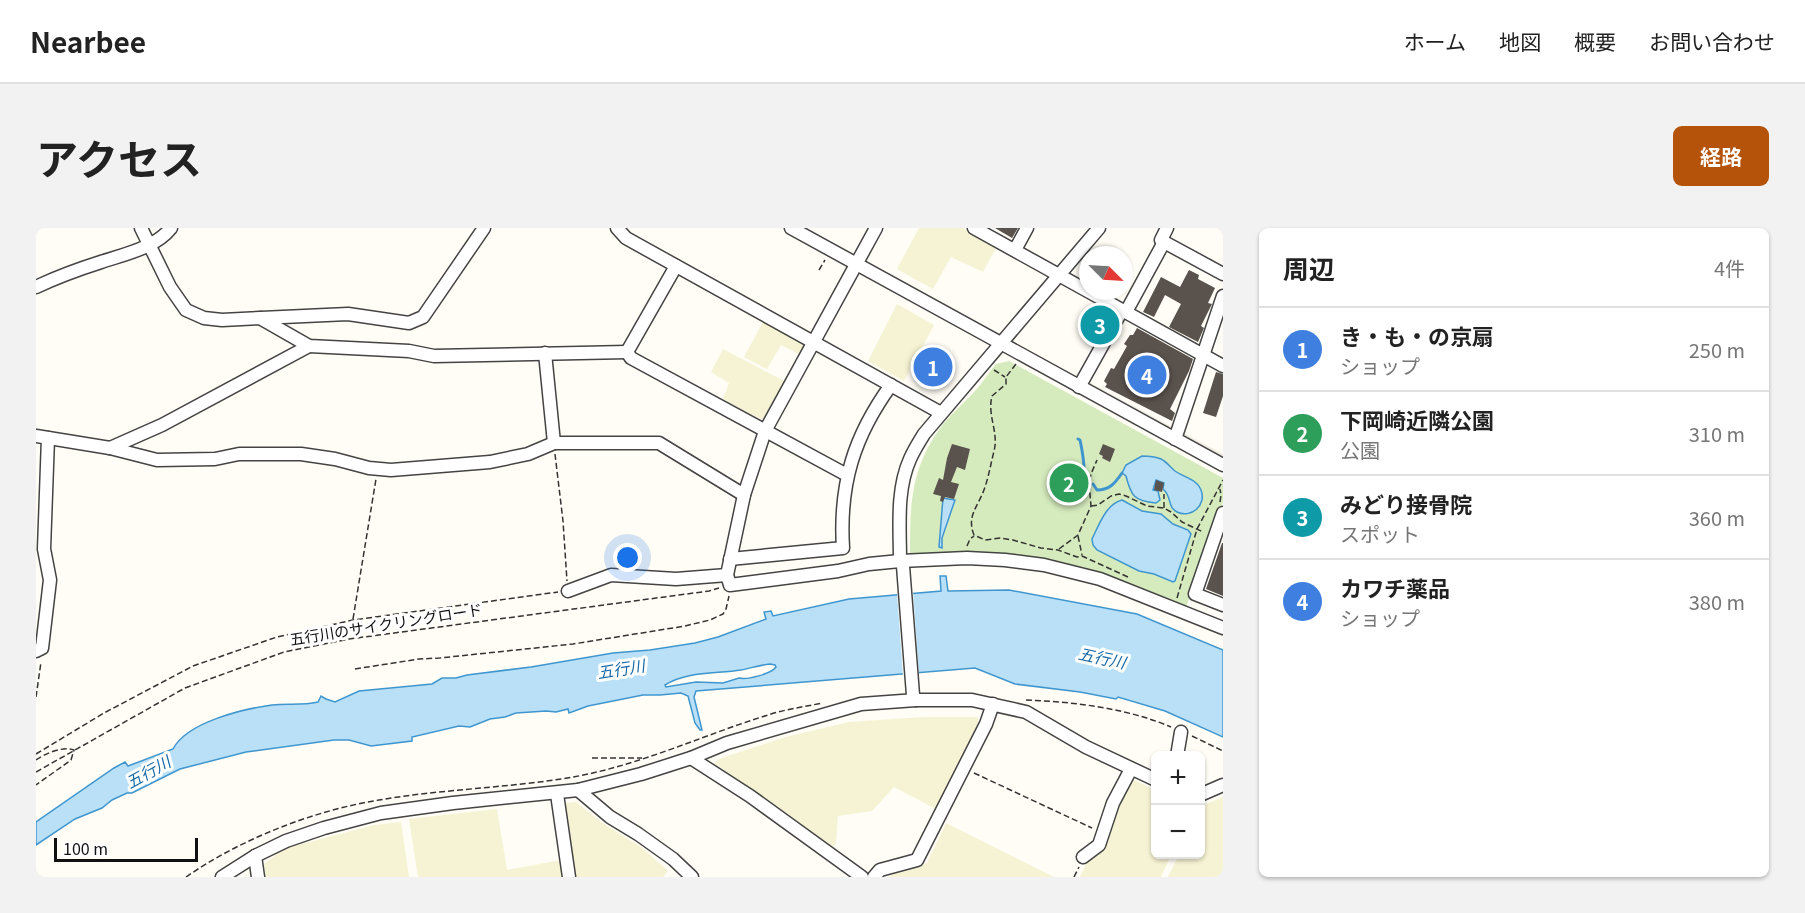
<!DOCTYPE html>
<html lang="ja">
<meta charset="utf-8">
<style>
:root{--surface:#fff;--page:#f2f2f2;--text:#222;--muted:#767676;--line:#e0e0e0;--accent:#b45309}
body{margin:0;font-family:Georgia,"Noto Sans JP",serif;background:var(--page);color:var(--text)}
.controls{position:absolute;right:18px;bottom:18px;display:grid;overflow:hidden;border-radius:9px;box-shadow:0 2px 4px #0004}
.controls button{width:54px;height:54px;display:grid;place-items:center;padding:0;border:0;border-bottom:2px solid var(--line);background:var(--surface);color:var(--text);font:30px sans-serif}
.compass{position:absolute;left:1043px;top:18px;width:54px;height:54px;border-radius:50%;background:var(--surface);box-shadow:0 2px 4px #0004;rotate:114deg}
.scale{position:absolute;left:18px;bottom:15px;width:144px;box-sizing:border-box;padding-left:6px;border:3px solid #111;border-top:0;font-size:16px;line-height:21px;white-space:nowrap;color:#111;-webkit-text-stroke:4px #fff;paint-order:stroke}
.you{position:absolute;left:592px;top:330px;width:21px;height:21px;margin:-15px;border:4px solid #fff;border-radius:50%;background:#1a73e8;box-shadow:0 0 0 9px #1a73e833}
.badge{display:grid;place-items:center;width:39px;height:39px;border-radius:50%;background:var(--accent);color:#fff;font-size:20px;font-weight:700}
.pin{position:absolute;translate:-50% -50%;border:3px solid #fff;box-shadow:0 2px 6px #0006}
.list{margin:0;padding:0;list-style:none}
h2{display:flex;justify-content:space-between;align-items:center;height:78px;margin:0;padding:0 24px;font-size:26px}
h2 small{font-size:20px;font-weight:400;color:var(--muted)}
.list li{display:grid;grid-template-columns:39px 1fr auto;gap:18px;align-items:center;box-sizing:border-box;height:84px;padding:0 24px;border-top:2px solid var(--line)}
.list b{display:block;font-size:22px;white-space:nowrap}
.list p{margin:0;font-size:20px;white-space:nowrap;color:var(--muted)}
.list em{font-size:20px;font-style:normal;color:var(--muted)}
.map{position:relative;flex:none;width:1187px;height:649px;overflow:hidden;border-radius:9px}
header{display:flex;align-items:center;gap:36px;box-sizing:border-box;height:84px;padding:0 30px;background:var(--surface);border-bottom:2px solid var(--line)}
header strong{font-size:28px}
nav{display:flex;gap:33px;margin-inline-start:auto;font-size:21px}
.intro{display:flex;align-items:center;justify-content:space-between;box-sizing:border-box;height:144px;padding:0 36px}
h1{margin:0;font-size:42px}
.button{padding:15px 27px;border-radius:9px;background:var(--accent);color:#fff;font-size:21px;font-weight:700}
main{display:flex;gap:36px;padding:0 36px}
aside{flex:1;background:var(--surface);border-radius:9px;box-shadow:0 2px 4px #0004}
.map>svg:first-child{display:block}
</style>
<header>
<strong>Nearbee</strong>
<nav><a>ホーム</a><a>地図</a><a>概要</a><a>お問い合わせ</a></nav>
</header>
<div class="intro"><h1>アクセス</h1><a class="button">経路</a></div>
<main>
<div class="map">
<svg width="1187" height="649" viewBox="0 0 1187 649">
<rect width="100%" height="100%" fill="#fffdf5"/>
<g fill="#f6f3d4">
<polygon points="883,0 927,0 961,18 947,44 915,29 897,61 861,41"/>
<polygon points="861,76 898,97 868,153 832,133"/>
<polygon points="727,94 768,117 763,126 745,117 731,141 708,129"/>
<polygon points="687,121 750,154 729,191 722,190 687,171 693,155 675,144"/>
<polygon points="888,489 942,489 942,496 900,581 858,559 836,583 802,588 800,615 796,620 678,535 685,530 750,509 813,494"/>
<polygon points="1094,550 1119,562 1120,626 1135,627 1125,649 1044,649 1052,632 1070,618 1079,581"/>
<polygon points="1187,569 1187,649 1132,649 1143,627 1164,626 1165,583 1167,577"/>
<polygon points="540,574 565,594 605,619 632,643 627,649 540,649 529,575"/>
<polygon points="461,581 471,642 525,632 528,649 382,649 373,591"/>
<polygon points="365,594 373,649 229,649 228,636 247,621 338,597"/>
<polygon points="910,595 1018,649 852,649 860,645 891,635"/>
</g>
<path fill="#d5ebbd" d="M973,133L1187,250V274L1150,379L1066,348L881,328L874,325C874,273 875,238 908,195C918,183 930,173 940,162C947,154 953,144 960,136Z"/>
<g fill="#f1ede2">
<polygon points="1051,153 1138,200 1136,202 1132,202 1051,155"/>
<polygon points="1146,204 1187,226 1187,232 1146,210"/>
</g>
<g fill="#b9e0f7" stroke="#3f96cf" stroke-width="1.5" fill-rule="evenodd">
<path d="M1106,228C1113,228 1118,228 1125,231C1131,234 1134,239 1139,243C1147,249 1161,251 1165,262C1171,277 1155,291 1141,284C1131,279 1136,268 1127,261L1128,255L1120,252L1117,262L1122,263L1124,272L1120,275C1098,273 1095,268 1090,248L1086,245L1090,237Z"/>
<polygon points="907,270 919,272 906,310 906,320 903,319"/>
<path d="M1086,272L1106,283L1125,286L1137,296L1152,302L1155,306L1139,353L1137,354L1118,346L1103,343L1061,322L1057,317L1056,311C1063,297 1070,276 1086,272Z"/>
<path d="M904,348H910L912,363L973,362L1101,386L1187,422V509L1129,483L1082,469L1080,471L1044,464L979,456L939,440L660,463L658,469L666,502H664L659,495L652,468L645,465L624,467H607L552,478L533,485L532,481L520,484L510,483L480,485L469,489L454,491L434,499L423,498L376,509V513L335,518L313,512H298L210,524L144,541L96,565H91L76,572L66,580L39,591L0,617V594L78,540L89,534L92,538L137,521C151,494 207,481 236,477C253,475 264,478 282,474L285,468L290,471L299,474L323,463L396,456L406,450H420L431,447L495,439L577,425L614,422L659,415L682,409L730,391L728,384L735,383L737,388L813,371L905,363ZM734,436L739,437L740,439C735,446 711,452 703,450L687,455L660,454L630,459L629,457C651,443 681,446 705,442C715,440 724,437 734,436Z"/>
</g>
<polygon fill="#fffdf5" points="877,363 883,447 867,448 861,364"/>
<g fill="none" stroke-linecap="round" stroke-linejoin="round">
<g stroke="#3f96cf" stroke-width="3">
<path d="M1042,211L1044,212C1047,226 1050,242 1047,255"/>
<path d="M1057,256L1061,262C1074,262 1079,255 1086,245"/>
</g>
</g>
<g fill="#5a524d">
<polygon points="959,0 982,0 976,10"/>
<polygon points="1153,42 1163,47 1162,51 1179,60 1172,75 1176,76 1165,98 1168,100 1162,114 1133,99 1145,76 1129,67 1118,89 1107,84 1125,49 1144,59"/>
<polygon points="1067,83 1074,87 1063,106 1055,102"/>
<polygon points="1101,100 1157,131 1153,143 1134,181 1139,185 1136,193 1069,159 1071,156 1068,153 1075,140 1078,141 1091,118 1088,116 1094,107 1097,107"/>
<polygon points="1180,144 1187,146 1187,168 1180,189 1167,185"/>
<polygon points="916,216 934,221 929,242 921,239 915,254 923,256 918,271 909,269 907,274 904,273 905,268 897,266 903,250 907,252 911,230"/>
<polygon points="1067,216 1079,221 1074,234 1066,230 1067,228 1063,226"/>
<polygon points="1120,252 1128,255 1126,264 1118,262"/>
<polygon points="1186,315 1187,315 1187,368 1170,361"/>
</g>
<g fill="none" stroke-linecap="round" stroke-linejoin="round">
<g stroke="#444" stroke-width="15">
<g id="minor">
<polyline points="105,0 134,59 150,82 168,90 186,92 224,90 273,118 373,123 398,128 591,124"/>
<polyline points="581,0 590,10 905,185"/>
<polyline points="755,0 1187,237"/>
<polyline points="840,0 729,203 708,267 691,347 694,357 802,343 833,336 864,333 931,330 969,332 1008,337 1064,351 1187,400"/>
<polyline points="938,0 1187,138"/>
<polyline points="1128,14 1125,12 1131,0"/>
<polyline points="979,22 991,0"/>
<path d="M0,59C21,49 43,41 65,34C89,26 119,20 135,0"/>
<polyline points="1090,84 1128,14 1187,46"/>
<polyline points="225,90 312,86 373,95 387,89 448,0"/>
<polyline points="591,124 595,130 811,247"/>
<polyline points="591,124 640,38"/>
<polyline points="509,125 518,215 623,215 708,267"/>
<polyline points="1043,159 1086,82"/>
<polyline points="0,208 74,220 121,232 179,231 203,226 265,226 299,231 333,240 355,242 454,234 492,226 518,215"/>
<polyline points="1139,211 1187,68"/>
<polyline points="74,220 126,197 273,118"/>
<polyline points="1187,285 1159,366 1187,377"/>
<path d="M694,331L807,320C803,256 818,208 855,157"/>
<polyline points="532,363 575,347 640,351 691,347"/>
<polyline points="0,423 6,420 14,352 8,321 12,210"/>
<path d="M880,472L877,467L867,338L864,333C864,300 860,262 874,231C878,222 883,214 888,206L1063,0"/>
<polyline points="1141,528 1145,504"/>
<polyline points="655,530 714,568 826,649"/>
<polyline points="542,562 574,589 602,606 637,631 656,649"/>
<polyline points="521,566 533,649"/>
<polyline points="1164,567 1187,557"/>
<polyline points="219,628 222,649"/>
<polyline points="1047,629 1063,617 1077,575 1095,541"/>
<polyline points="186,649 219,628 250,613 288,600 345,585 417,575 542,562 605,546 655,530 691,515 825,476 880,472 936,472 990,484 1050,519 1120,552"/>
<polyline points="838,649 844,642 881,632 950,496 957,476"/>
</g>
</g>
<g stroke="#333" stroke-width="1.5" stroke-dasharray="6 3" stroke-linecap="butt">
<polyline points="783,42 789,32"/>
<path d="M980,136L970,149V156L956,168C951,188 963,204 958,223C955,235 953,247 949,259C943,278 930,287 938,307L949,312L964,310L977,312L1005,320L1022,322L1041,329L1046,328L1094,350"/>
<polyline points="958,142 969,149"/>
<polyline points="519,226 527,293 531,353"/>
<polyline points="1184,274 1185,267 1184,261"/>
<polyline points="1055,278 1062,277 1075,268 1083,266 1090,268 1111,278 1128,280 1135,284 1146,294 1167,304"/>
<polyline points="1128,280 1128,266"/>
<polyline points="1042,308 1046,327"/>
<polyline points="931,318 934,311 938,308"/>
<polyline points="1023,321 1042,307 1055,278 1053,255 1055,246 1061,232"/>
<polyline points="1141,370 1161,301 1187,252"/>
<polyline points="317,391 340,251"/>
<polyline points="319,441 383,431 404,430 537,416 649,398 674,392 687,386 690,381 693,368"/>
<polyline points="0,469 5,434"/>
<path d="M990,472C1039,474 1090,480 1135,499"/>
<polyline points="1156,508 1187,523"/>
<polyline points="0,526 68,485 157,438 241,409 317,392 522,364"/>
<polyline points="556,530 606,530"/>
<path d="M0,532C10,525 27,518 38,522L35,532L0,557"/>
<polyline points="0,544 149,460 248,424 313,411 673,363 683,360"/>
<polyline points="938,545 1056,600"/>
<path d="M150,649C205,611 276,583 343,572C407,561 473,560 537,549C605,537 667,507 732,487C750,481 768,479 786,475"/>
<polyline points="1038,649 1043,639"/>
</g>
<use href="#minor" stroke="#fff" stroke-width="12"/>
</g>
<g text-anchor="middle" stroke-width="6" stroke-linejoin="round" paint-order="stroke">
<g font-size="15" fill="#111" stroke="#fff">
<text transform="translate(350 397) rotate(-9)" y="5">五行川のサイクリングロード</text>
</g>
<g font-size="16" font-style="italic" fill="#1768a6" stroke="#fff">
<text transform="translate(1066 430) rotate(12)" y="6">五行川</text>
<text transform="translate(585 441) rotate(-9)" y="6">五行川</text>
<text transform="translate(112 544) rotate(-29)" y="6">五行川</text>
</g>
</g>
</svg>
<div class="controls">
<button>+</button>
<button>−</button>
</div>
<svg class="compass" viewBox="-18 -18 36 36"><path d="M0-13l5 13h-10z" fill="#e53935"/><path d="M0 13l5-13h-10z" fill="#767676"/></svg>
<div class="scale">100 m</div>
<div class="you"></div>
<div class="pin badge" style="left:897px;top:139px;background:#3f7fe0">1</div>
<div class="pin badge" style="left:1033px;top:255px;background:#2e9e5b">2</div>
<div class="pin badge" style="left:1064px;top:97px;background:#0f9aa8">3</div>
<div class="pin badge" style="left:1111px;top:147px;background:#3f7fe0">4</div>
</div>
<aside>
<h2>周辺<small>4件</small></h2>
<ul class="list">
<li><span class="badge" style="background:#3f7fe0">1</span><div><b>き・も・の京扇</b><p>ショップ</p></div><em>250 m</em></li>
<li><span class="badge" style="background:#2e9e5b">2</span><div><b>下岡崎近隣公園</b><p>公園</p></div><em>310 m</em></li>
<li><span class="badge" style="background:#0f9aa8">3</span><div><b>みどり接骨院</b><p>スポット</p></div><em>360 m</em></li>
<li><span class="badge" style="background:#3f7fe0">4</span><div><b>カワチ薬品</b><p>ショップ</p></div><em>380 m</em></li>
</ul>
</aside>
</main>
